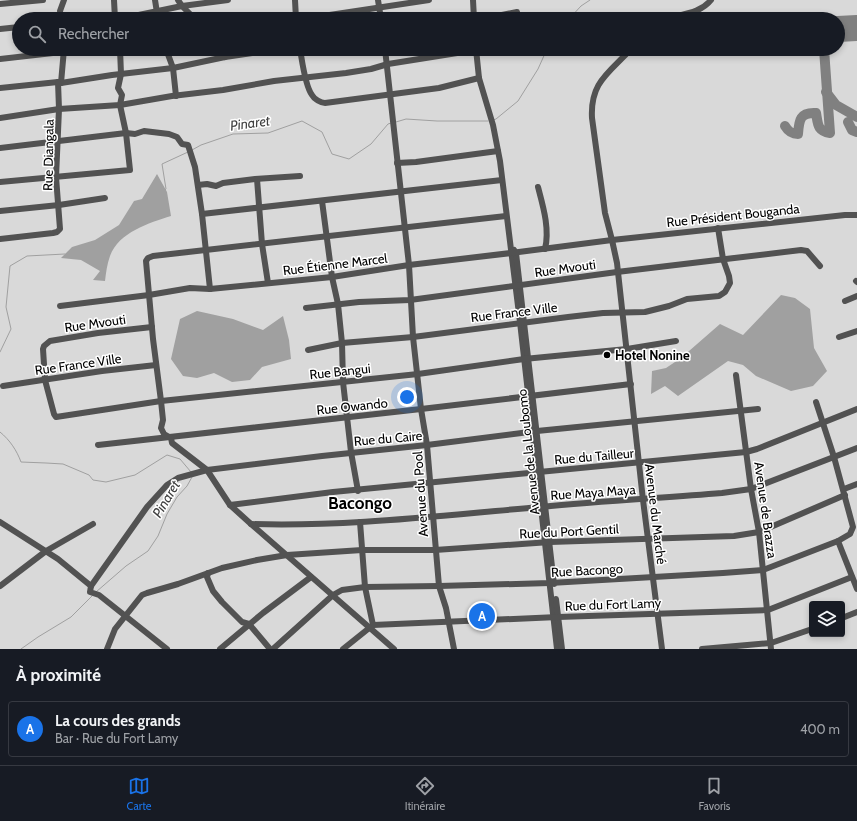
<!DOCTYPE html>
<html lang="fr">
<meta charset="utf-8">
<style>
:root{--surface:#171b24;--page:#20242c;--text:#f1f3f6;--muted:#9ea1a6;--line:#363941;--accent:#1a73e8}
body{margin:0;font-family:Cabin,sans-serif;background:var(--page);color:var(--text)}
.controls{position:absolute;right:12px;bottom:12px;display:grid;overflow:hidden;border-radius:4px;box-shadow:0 2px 6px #0003}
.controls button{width:36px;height:36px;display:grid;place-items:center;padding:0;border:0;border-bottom:1px solid var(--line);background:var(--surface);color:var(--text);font:20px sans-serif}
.you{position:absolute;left:407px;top:397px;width:14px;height:14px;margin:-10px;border:3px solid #fff;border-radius:50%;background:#1a73e8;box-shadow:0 0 0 6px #1a73e833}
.badge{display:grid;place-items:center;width:26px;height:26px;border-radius:50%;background:var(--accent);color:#fff;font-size:13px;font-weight:700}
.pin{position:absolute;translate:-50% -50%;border:2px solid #fff;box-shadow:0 1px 4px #0006}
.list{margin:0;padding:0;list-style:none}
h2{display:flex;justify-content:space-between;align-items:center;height:52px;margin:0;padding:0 16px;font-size:17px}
h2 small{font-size:13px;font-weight:400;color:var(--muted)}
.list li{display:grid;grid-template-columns:26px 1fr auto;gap:12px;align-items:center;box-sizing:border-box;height:56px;margin:0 8px 8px;padding:0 8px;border:1px solid var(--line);border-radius:4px}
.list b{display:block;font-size:15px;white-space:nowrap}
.list p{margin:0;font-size:13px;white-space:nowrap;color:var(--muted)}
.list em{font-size:13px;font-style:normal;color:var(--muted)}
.icon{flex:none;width:22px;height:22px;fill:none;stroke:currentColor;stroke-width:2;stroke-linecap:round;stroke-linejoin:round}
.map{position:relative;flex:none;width:857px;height:649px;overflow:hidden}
.search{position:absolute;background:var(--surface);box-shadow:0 2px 6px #0003;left:12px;right:12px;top:12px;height:44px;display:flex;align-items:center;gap:10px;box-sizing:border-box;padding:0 14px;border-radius:22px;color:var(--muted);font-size:15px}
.sheet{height:116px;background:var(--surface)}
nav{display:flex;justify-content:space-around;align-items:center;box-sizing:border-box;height:56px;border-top:1px solid var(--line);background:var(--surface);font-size:11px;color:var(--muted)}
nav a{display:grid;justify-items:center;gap:2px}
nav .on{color:var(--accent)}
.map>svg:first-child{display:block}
</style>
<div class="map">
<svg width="857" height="649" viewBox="0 0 857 649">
<rect width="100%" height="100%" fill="#fff"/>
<path fill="#d9d9d9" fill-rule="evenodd" d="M0,0H857V649H0ZM19,19H838V49H19ZM812,604H842V634H812Z"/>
<g fill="#a0a0a0">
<path d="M157,174L167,192L171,216C149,223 119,232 110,256C107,264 106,273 105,281L93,280L100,271L81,260L61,258L72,247L95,240L119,225L134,201L142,199Z"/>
<polygon points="781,295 795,298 810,309 814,348 827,371 813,386 791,391 756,376 743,365 728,361 678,396 665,386 651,394 652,371 666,368 681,358 720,324 743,335"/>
<polygon points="197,311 233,319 263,330 283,316 289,340 291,359 262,367 250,380 232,382 214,373 197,378 183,376 171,359 180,319"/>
</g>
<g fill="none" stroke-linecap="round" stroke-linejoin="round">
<g stroke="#a0a0a0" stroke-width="1">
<polyline points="569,19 581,6 590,0"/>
<polyline points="493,120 496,119 518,101 538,69 547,49"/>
<polyline points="396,122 406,119 437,121 488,121"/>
<polyline points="192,150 201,145 233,134 268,133 302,121 322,132 332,154 349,159 371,144 388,124 391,123"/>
<polyline points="165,190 166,189 162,164 188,152"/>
<polyline points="0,352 11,329 6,307 10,266 27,256 65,254"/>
<path d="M0,432C10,440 17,451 21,462L46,463L63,464L89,475L93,480L106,482L135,475L167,455L180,459L191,472"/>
<polyline points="96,592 126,566 148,551 158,536 167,514 177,497 187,486 192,477"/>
<polyline points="21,649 38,637 71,617 92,596"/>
</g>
<g stroke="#808080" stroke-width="10">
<polyline points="826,92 836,105 857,117"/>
<polyline points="848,122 852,130 857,132"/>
<path d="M785,126C788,131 791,134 798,134C799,120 800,112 816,113C818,124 817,131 830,133L824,49"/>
</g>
<polyline stroke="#808080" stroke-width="26" points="838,29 857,28"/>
<g stroke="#525252" stroke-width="6">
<polyline points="114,0 115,19"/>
<polyline points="155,0 158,19"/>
<polyline points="178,0 182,6 195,19"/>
<polyline points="295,0 296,19"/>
<polyline points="378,0 381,19"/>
<polyline points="473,0 474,19"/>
<polyline points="0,4 43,0"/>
<polyline points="61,19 60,11 64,0"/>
<polyline points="104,19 129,17 182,6 228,0"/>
<polyline points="303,19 429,0"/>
<polyline points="482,19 517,12"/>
<path d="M666,19C681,14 700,14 711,0"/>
<polyline points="0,29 19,27"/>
<polyline points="166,49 173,68 176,96"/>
<polyline points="220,49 225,57"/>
<path d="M300,49C302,60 305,86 312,95C314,99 321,103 325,103L439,88L479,78"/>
<polyline points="385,49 409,265 413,337 421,409 427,445 439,586 446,608 454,649"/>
<polyline points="476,49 479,78 493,125 500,161 520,322 557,649"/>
<path d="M631,49C609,73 590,82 592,118L605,213L612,240L617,263L643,500L662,649"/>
<polyline points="0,59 88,49"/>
<polyline points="61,83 64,49"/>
<polyline points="0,88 58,82 61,83 112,75 173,68 225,57 260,52 303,49"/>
<polyline points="0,118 59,109 120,105 172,96 223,90 274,81 346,73 371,69 388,64 476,50"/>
<polyline points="0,148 126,133 135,134 144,131 169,134 177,137 182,144 188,145 195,167 202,214 210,289"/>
<polyline points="397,163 416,162 498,151"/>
<polyline points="257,179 262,244 268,283"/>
<polyline points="0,182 130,170 126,133 120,105 122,95 118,88 121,74 120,49"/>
<polyline points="198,185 207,184 216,186 223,183 255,179 300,176"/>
<path d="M538,187C543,206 550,229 545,249"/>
<polyline points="322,201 332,277 338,304 342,343 343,382 351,452 358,491"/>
<polyline points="0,211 59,205 105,198"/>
<polyline points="202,214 502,180"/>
<polyline points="0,239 53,233 57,232 60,229 56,177 59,109 58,82"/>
<polyline points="514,250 516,253 554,584"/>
<polyline points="856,281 857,282"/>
<polyline points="845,301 857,296"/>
<polyline points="60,306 149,295 190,288 210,289 332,277 409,265 511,253 612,240 845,215 857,215"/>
<polyline points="306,308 359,302 410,300 617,272 801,250 807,251 820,266"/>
<polyline points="152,327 98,333 50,341 44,346 43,349 45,380 54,414 56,417 161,401 418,374 524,359 627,349 676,341"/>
<polyline points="839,337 857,331"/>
<polyline points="308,350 342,343 413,337 568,317 603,313 645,312 669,306 687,299 719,296 725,292 730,283 729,276 723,259 718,228"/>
<polyline points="736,375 751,489 759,532 771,649"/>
<polyline points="3,386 102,371 156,365"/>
<polyline points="98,445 421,409 631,384"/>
<polyline points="844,489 857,484"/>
<polyline points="230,505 333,492 746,452 757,449 857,409"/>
<polyline points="0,522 58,559 91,586 90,592 99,595 167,649"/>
<polyline points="360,522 365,587 373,625"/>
<path d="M251,524C348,527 444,515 541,507C601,501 661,498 722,493L751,489L857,448"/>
<polyline points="838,541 857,589"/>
<polyline points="208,573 207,577 213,591 222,602 242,622 249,624 270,649"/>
<polyline points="0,586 46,551 93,524"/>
<polyline points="91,586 147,507 167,485 178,478 207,470 322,456 427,445 537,431 758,409"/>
<polyline points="556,599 562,649"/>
<polyline points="842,618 857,612"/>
<polyline points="107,649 115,629 142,595 147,593 178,584 222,568 257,560 287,555 362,550 435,550 550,542 734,536 759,532 845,495"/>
<polyline points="220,649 263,613 311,577"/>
<polyline points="273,649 333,595 342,590 365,587 439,586 550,583 723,573 763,570 838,541 850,534 853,527 834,457 816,402"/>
<polyline points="343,649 373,625 558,617 768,610 852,577"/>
<polyline points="394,649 251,524 230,505 207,470 172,443 171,438 164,434 161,428 163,420 161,401 153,339 146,261 148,258 153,256 506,216"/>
<polyline points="702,649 771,643 812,629"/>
</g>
</g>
<circle fill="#000" stroke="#fff" stroke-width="1.5" cx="607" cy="355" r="4"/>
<g text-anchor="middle" stroke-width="3" stroke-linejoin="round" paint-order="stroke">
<g font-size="13" fill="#000" stroke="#fff">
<text transform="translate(48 155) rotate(-89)" y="5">Rue Diangala</text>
<text transform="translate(733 215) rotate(-6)" y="5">Rue Président Bouganda</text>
<text transform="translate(335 264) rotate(-7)" y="5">Rue Étienne Marcel</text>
<text transform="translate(565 268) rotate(-8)" y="5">Rue Mvouti</text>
<text transform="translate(514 312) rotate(-7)" y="5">Rue France Ville</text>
<text transform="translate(95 323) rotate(-8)" y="5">Rue Mvouti</text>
<text transform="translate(78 364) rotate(-8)" y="5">Rue France Ville</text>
<text transform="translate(340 371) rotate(-6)" y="5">Rue Bangui</text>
<text transform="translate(352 406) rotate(-6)" y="5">Rue Owando</text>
<text transform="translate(388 438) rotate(-5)" y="5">Rue du Caire</text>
<text transform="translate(528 452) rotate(-96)" y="5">Avenue de la Loubomo</text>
<text transform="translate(594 456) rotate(-5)" y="5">Rue du Tailleur</text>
<text transform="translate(593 492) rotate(-4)" y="5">Rue Maya Maya</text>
<text transform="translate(420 494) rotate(-94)" y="5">Avenue du Pool</text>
<text transform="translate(766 510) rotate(82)" y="5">Avenue de Brazza</text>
<text transform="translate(656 514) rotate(83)" y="5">Avenue du Marché</text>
<text transform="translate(569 531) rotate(-3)" y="5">Rue du Port Gentil</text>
<text transform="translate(587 570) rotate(-3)" y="5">Rue Bacongo</text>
<text transform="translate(613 604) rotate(-2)" y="5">Rue du Fort Lamy</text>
</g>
<g font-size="13" font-weight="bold" fill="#000" stroke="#fff" text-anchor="start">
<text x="615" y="360">Hotel Nonine</text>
</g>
<g font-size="14" font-style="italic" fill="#414141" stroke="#fff">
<text transform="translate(250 123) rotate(-8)" y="5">Pinaret</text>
<text transform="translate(166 499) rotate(-59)" y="5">Pinaret</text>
</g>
<g font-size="17" font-weight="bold" fill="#000" stroke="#fff">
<text x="360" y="509">Bacongo</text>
</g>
</g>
</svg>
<div class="controls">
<button><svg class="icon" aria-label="layers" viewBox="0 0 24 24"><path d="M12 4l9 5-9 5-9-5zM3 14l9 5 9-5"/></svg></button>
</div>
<div class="you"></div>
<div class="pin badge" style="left:482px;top:616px">A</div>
<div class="search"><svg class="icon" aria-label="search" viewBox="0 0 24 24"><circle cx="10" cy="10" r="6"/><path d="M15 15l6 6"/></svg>Rechercher</div>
</div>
<section class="sheet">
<h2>À proximité<small></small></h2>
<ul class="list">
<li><span class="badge">A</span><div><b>La cours des grands</b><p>Bar · Rue du Fort Lamy</p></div><em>400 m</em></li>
</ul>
</section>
<nav>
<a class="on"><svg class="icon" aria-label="map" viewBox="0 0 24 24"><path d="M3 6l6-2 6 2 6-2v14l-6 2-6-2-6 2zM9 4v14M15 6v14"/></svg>Carte</a>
<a><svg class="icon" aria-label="directions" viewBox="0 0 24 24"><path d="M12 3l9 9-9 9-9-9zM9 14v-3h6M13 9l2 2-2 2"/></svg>Itinéraire</a>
<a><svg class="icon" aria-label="saved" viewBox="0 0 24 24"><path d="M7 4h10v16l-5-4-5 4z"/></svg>Favoris</a>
</nav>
